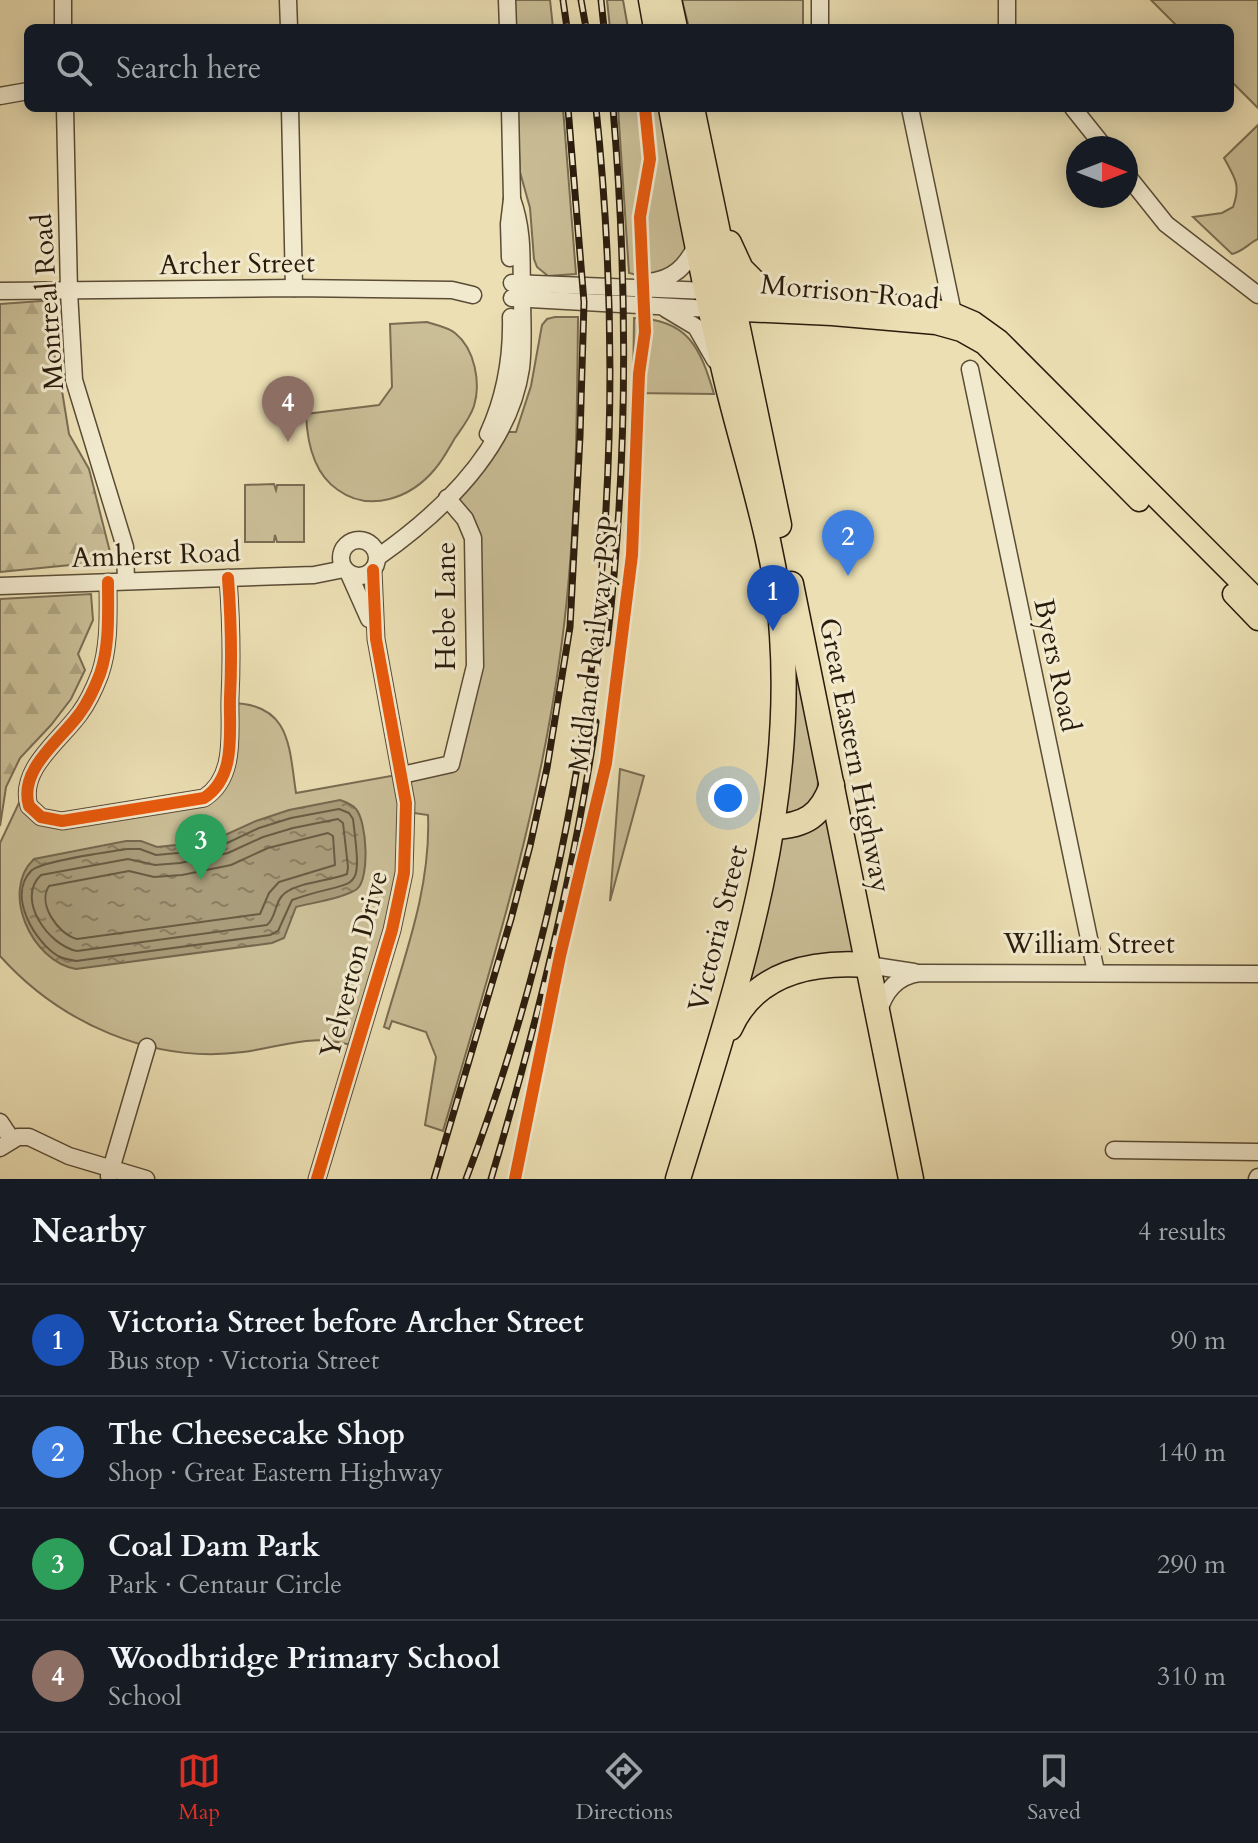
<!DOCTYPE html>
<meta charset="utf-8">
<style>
:root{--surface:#171b24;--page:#20242c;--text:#f1f3f6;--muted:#9ea1a6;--line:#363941;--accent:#d93025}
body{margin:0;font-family:Cardo,serif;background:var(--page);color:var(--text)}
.compass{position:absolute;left:1066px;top:136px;width:72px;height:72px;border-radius:50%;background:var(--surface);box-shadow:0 4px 20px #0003;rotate:90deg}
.you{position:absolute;left:728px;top:798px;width:28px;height:28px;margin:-20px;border:6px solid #fff;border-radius:50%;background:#1a73e8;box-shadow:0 0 0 12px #1a73e833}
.badge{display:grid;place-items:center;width:52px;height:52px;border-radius:50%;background:var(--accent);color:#fff;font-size:26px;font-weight:700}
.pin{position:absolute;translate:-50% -66px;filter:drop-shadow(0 2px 4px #0008)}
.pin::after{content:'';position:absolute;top:42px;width:28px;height:24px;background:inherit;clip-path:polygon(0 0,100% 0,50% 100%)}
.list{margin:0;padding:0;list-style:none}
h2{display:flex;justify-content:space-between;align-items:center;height:104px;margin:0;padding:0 32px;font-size:34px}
h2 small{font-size:26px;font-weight:400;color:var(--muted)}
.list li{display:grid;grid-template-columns:52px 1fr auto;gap:24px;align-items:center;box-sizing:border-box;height:112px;padding:0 32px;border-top:2px solid var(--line)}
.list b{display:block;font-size:30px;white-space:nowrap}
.list p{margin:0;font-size:26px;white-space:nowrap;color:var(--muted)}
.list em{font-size:26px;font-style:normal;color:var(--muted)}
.icon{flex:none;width:44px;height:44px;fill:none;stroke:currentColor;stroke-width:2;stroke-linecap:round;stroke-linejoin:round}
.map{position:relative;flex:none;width:1258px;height:1179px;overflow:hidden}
.search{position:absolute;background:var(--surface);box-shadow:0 4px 20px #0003;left:24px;right:24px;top:24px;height:88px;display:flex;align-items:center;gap:20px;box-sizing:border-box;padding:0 28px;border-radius:12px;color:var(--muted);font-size:30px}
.sheet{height:552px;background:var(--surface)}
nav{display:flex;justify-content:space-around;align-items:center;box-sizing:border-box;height:112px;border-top:2px solid var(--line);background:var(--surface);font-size:22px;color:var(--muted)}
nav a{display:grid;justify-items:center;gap:4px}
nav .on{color:var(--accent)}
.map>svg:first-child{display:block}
</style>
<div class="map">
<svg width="1258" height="1179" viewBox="0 0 1258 1179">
<defs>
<pattern id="forest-firs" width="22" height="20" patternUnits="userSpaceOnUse" patternTransform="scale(2)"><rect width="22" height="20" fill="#cabe97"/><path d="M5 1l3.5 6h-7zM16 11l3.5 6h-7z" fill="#aea381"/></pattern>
<pattern id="water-ripples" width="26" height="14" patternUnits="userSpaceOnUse" patternTransform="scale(2)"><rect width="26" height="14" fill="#a99c7a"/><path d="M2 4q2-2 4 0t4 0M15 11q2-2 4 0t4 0" fill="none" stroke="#8a7e62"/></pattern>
</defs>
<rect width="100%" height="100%" fill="#ebdfb3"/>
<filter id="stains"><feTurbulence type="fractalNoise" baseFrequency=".0025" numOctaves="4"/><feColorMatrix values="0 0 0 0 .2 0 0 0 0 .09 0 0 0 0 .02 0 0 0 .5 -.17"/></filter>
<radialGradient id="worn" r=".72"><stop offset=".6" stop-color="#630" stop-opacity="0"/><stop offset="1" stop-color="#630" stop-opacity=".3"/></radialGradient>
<g fill="#cabe97" stroke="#7a6c52" stroke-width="2">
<polygon points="515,0 550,0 553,28 516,28"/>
<polygon points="607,0 623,0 628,28 610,28"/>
<polygon points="682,0 803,0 803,28 689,28"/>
<polygon points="1151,0 1258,0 1258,108 1230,80 1230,28 1179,28"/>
<polygon points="517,108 563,108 576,274 548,276 537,267 534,259 530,208 520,172"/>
<polygon points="618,108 640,108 641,113 645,175 638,215 636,240 641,276 629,273"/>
<polygon points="649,108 664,108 689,241 684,260 648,278 644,234 655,149"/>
<path d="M1258,125V239C1248,244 1242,252 1232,254L1193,217L1222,213L1233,207C1241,185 1235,178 1224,158Z"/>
<path d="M555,317H578C577,430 576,544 560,656C538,818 489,974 443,1131L425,1125L436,1057L426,1032L392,1021L389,1029L384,1027C404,957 431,889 428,815L407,812L406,851L357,1047C312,1032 287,1046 243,1052C152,1064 60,1023 0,956V843L26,788L41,817L214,790L230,703C291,703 289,747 296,793L447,766L475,666L473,538L447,498L500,432H516L531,386L542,325L547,319Z"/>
<path d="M634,318C688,319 700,347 714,394L633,393Z"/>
<path d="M427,322C436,325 448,327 455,333C475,349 481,383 474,406C470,418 462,428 455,438C449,448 443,460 435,469C411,498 370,513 338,490C314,474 307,441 306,414L379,405L392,387L390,324Z"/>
<polygon points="274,484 276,490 277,485 304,485 304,542 277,542 275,535 274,542 245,542 245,485"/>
<polygon points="804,679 809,731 818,779 817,804 781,819 793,680"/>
<polygon points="620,769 644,776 610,901"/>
<polygon points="824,807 863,962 839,961 743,1004 780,830"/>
</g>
<g fill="url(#forest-firs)" stroke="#7a6c52" stroke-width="2">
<polygon points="55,300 46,331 58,366 69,434 89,469 110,552 91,563 0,572 0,304"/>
<polygon points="91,594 93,620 78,654 85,670 71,699 51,725 20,758 6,787 0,826 0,599"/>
</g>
<path fill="url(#water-ripples)" stroke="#76684e" stroke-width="2" d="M340,800C346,802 352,804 356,809C367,822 370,878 357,889C345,898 311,903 296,907L284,938L272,943L76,969C31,961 0,891 34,859L126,841H141L157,847L176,845L223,836L256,821L289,810Z"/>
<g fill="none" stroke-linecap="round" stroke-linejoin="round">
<g stroke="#695c43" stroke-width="2">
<path d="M339,809L349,813L353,819C363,901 358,876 292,900L278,931L270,935L76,961C70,960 64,959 58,956C35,942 7,896 31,871C40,861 110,852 127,849H140L156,855L178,853L225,844L259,828L291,818Z"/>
<path d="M338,819L343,823L348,867L347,874C330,881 299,882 285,893C274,901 277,917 267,925L77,951C49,946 15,899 41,875L128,859L155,865L180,863L228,853L263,837L293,828Z"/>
<path d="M328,833L333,836L335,865L279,882L269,893L260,914L77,939C58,934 37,904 49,886L129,871L154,877L182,875L231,865L268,848Z"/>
</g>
<g stroke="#5a4c36" stroke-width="19">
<g id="minor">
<polyline points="63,0 63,28"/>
<polyline points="288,0 289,28"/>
<polyline points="507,0 508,28"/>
<polyline points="820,0 820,28"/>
<polyline points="1007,28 1007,0"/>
<polyline points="0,96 28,91"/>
<polyline points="65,108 69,292 74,380 125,547 126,581"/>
<polyline points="290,108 294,288"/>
<polyline points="510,108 512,199 509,224 510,258"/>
<polyline points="910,108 953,313 952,322"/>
<polyline points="1073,108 1105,148"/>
<polyline points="1126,174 1166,224 1258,295"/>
<path d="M647,282C674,280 686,266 698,243"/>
<polyline points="512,283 708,291"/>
<polyline points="0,291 294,288 452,290 473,295"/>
<polyline points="512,298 711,309"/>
<polyline points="666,309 696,327 715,360"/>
<polyline points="970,369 1096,972"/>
<path d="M488,434C505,397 512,358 511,317"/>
<circle cx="359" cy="558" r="18"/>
<path d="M378,557C442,512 509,449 521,368C524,344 522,320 522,295C521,261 524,232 512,199"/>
<polyline points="349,574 369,619"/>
<path d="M108,582C108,612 110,645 100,674C95,687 89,701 80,713C61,740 18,769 29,806L41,817L62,821L204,798C237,777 229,731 230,698C232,658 231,618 228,578"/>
<polyline points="0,586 314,575 344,569"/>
<polyline points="402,775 451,764 475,666 473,538 465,519 447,498"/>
<polyline points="868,965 914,972"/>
<path d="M878,1014C884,992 896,976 920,973L1258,974"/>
<polyline points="0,1122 12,1140"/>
<polyline points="0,1148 18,1137 29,1137 69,1156 146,1179"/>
<polyline points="1114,1150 1258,1152"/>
<polyline points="109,1176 147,1047"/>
<polyline points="317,1179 392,930 404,873 406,803 376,639 373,570"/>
<polyline points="1257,1179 1258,1177"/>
</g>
</g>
<g stroke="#291b0c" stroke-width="23">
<g id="major">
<polyline points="716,291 828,298 932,309 953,313 974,322 999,340 1258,600"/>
<polyline points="722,310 832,315 936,324 961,331 984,344 1139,501"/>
<polyline points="1233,594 1258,620"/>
</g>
</g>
<g stroke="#291b0c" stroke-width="27">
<g id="highway">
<polyline points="651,0 656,28"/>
<polyline points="669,0 675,28"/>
<path d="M671,108C688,201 706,295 728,387C748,468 777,551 782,635C795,823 732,1002 678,1179"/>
<polyline points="692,108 779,525"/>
<polyline points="729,243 741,269 766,294"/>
<polyline points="791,584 911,1179"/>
<path d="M772,827C805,826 821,816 832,785"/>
<path d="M730,1028C755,972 813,961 868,965"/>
</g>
</g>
<use href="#minor" stroke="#f2eace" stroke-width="16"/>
<use href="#major" stroke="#ebdfb3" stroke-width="20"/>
<use href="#highway" stroke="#ebdfb3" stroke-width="24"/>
<g stroke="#291b0c" stroke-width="7">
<g id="rail">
<polyline points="563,0 567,28"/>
<polyline points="581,0 586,28"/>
<polyline points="601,0 604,28"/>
<path d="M607,643C628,466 628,285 613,108"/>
<polyline points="434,1179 511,919 530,846 547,768 570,627 580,436 584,302 568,108"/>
<path d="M466,1179C595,840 634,468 596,108"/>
<path d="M491,1179C536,1029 573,877 596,722"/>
</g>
</g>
<use href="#rail" stroke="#f2eace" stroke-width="4" stroke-dasharray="12" stroke-linecap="butt"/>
<g stroke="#f2eace" stroke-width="17">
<g id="cycleway">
<path d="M108,582C108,612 110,645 100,674C95,687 89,701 80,713C61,740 18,769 29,806L41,817L62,821L204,798C237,777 229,731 230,698C232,658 231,618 228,578"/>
<polyline points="317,1179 392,930 404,873 406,803 376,639 373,570"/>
<polyline points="515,1179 560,956 606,763 632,555 639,374 645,332 640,217 650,159 645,108"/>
</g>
</g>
<use href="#cycleway" stroke="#e8590c" stroke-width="12"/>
</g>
<g text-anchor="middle" stroke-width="6" stroke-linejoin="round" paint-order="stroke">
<g font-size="28" fill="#291b0c" stroke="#f2eace">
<text transform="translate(237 263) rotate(-1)" y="10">Archer Street</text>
<text transform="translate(850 291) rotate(5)" y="10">Morrison Road</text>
<text transform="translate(47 302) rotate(-94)" y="10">Montreal Road</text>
<text transform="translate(156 554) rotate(-2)" y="10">Amherst Road</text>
<text transform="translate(445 606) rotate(-90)" y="10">Hebe Lane</text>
<text transform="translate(593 644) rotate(-83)" y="10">Midland Railway PSP</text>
<text transform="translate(1058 665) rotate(78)" y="10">Byers Road</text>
<text transform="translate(856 755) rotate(79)" y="10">Great Eastern Highway</text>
<text transform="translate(717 928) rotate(-76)" y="10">Victoria Street</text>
<text x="1089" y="953">William Street</text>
<text transform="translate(353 964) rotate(-75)" y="10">Yelverton Drive</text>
</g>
</g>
<rect width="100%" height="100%" filter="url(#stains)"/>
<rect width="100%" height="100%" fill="url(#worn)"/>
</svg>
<svg class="compass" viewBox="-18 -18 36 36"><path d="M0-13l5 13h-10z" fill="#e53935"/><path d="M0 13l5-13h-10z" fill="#9ea1a6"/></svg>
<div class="you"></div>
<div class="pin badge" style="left:773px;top:631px;background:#1a4fb4">1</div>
<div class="pin badge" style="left:848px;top:576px;background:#3f7fe0">2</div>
<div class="pin badge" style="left:201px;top:880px;background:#2e9e5b">3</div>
<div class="pin badge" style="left:288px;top:442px;background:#8d6e63">4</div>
<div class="search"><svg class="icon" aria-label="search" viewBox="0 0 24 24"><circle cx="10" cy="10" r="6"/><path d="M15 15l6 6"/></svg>Search here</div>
</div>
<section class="sheet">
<h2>Nearby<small>4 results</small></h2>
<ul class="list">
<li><span class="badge" style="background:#1a4fb4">1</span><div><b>Victoria Street before Archer Street</b><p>Bus stop · Victoria Street</p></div><em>90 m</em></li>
<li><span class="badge" style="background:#3f7fe0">2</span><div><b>The Cheesecake Shop</b><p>Shop · Great Eastern Highway</p></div><em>140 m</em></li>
<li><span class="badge" style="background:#2e9e5b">3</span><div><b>Coal Dam Park</b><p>Park · Centaur Circle</p></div><em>290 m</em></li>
<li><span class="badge" style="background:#8d6e63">4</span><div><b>Woodbridge Primary School</b><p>School</p></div><em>310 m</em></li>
</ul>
</section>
<nav>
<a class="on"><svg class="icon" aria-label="map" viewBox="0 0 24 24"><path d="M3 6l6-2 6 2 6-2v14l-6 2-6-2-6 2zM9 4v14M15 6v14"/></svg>Map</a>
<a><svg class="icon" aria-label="directions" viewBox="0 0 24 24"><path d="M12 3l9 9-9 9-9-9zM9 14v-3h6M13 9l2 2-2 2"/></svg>Directions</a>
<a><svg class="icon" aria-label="saved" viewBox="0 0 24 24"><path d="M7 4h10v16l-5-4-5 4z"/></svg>Saved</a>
</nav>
